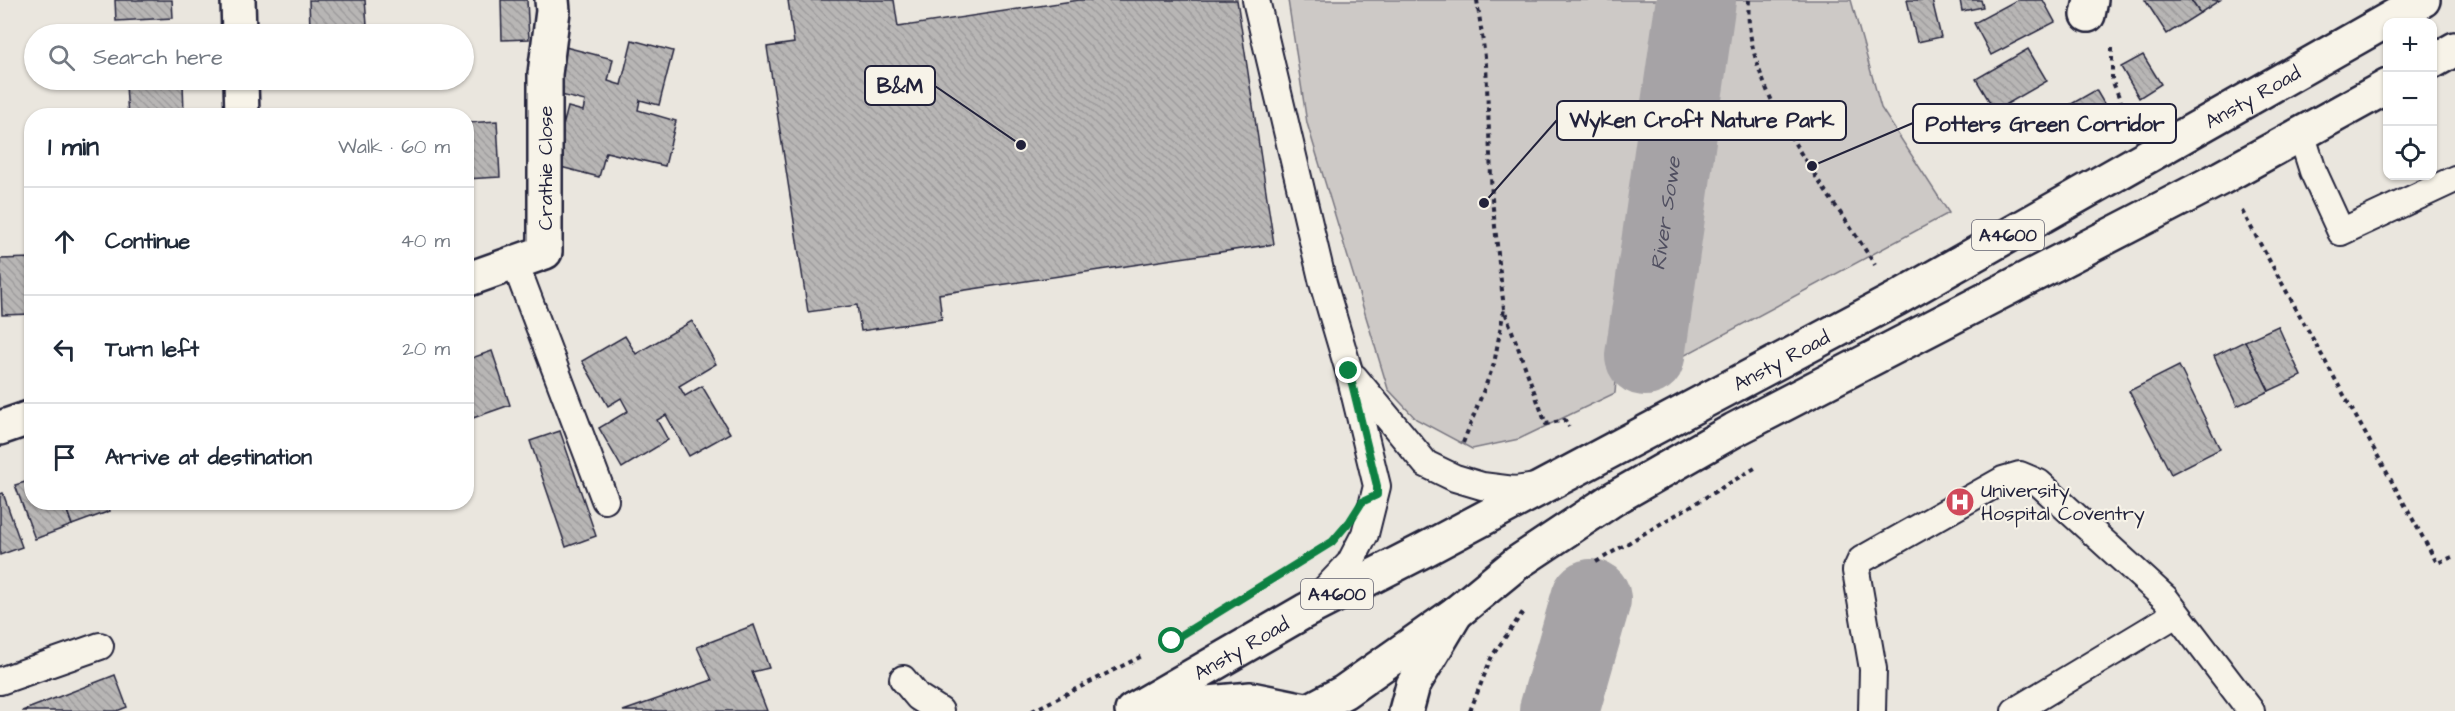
<!DOCTYPE html>
<meta charset="utf-8">
<style>
:root{--surface:#fff;--page:#f6f6f7;--text:#1f2937;--muted:#747a83;--line:#e0e1e3}
body{margin:0;font-family:"Architects Daughter",sans-serif;background:var(--page);color:var(--text)}
.controls{position:absolute;right:18px;top:18px;display:grid;overflow:hidden;border-radius:12px;box-shadow:0 2px 4px #0004}
.controls button{width:54px;height:54px;display:grid;place-items:center;padding:0;border:0;border-bottom:2px solid var(--line);background:var(--surface);color:var(--text);font:30px sans-serif}
.stop{position:absolute;width:18px;height:18px;margin:-14px;border:4px solid #0b8043;border-radius:50%;background:#fff}
.stop.end{background:#0b8043;border-color:#fff;box-shadow:0 2px 6px #0008}
.list{margin:0;padding:0;list-style:none}
h2{display:flex;justify-content:space-between;align-items:center;height:78px;margin:0;padding:0 24px;font-size:26px}
h2 small{font-size:20px;font-weight:400;color:var(--muted)}
.list li{display:grid;grid-template-columns:39px 1fr auto;gap:18px;align-items:center;box-sizing:border-box;height:108px;padding:0 24px;border-top:2px solid var(--line)}
.list b{display:block;font-size:22px;white-space:nowrap}
.list em{font-size:20px;font-style:normal;color:var(--muted)}
.icon{flex:none;width:33px;height:33px;fill:none;stroke:currentColor;stroke-width:2;stroke-linecap:round;stroke-linejoin:round}
.map{position:relative;flex:none;width:2455px;height:711px;overflow:hidden}
.search{position:absolute;background:var(--surface);box-shadow:0 2px 4px #0004;left:24px;top:24px;width:450px;height:66px;display:flex;align-items:center;gap:15px;box-sizing:border-box;padding:0 21px;border-radius:33px;color:var(--muted);font-size:22px}
.panel{position:absolute;background:var(--surface);box-shadow:0 2px 4px #0004;left:24px;top:108px;width:450px;height:402px;border-radius:24px}
.map>svg:first-child{display:block}
</style>
<div class="map">
<svg width="2455" height="711" viewBox="0 0 2455 711">
<defs>
<pattern id="building-back-hatch" width="6" height="6" patternUnits="userSpaceOnUse" patternTransform="scale(1.5)"><rect width="6" height="6" fill="#b8b6b5"/><path d="M-1 5l2 2M0 0l6 6M5-1l2 2" fill="none" stroke="#9e9c9d"/></pattern>
</defs>
<rect width="100%" height="100%" fill="#eae6de"/>
<filter id="ink" filterUnits="userSpaceOnUse"><feTurbulence type="fractalNoise" baseFrequency=".0167" numOctaves="2"/><feDisplacementMap in="SourceGraphic" scale="12" xChannelSelector="R" yChannelSelector="G"/><feConvolveMatrix kernelMatrix="1 2 1 2 8 2 1 2 1" color-interpolation-filters="sRGB"/></filter>
<g filter="url(#ink)">
<g fill="#cdc9c6" stroke="#787680" stroke-width="1.5">
<polygon points="1288,0 1671,0 1624,282 1615,393 1519,439 1472,449 1416,419 1388,389 1307,123"/>
<polygon points="1721,0 1851,0 1881,108 1949,213 1678,359 1713,119"/>
</g>
<g fill="none" stroke-linecap="round" stroke-linejoin="round">
<g stroke="#a6a3a6" stroke-width="80">
<path id="s1" d="M1645,356L1696,0"/>
<polyline points="1559,711 1591,599"/>
</g>
</g>
<g fill="url(#building-back-hatch)" stroke="#22223b" stroke-width="1.5">
<polygon points="115,0 172,0 173,18 116,21"/>
<polygon points="309,0 365,0 367,25 310,28"/>
<polygon points="501,0 527,0 529,39 502,40"/>
<polygon points="788,0 894,0 898,27 1079,0 1237,0 1274,244 939,294 942,319 861,331 857,305 808,312 767,47 794,43"/>
<polygon points="1907,0 1932,0 1941,37 1917,42"/>
<polygon points="1960,0 1981,0 1983,7 1962,11"/>
<polygon points="2017,0 2043,0 2055,22 1991,55 1974,23"/>
<polygon points="2145,0 2191,0 2200,13 2167,34"/>
<polygon points="2191,0 2220,0 2200,13"/>
<polygon points="367,25 367,34 310,34 310,28"/>
<polygon points="632,40 673,51 659,105 640,100 638,110 676,121 665,166 606,152 599,177 553,165 568,107 583,111 585,101 553,93 565,47 613,59 608,81 621,85"/>
<polygon points="2028,49 2047,81 1995,111 1976,79"/>
<polygon points="2143,55 2161,84 2139,98 2121,67"/>
<polygon points="126,80 183,80 183,82 126,85"/>
<polygon points="183,82 184,116 128,116 126,85"/>
<polygon points="2096,90 2109,112 2079,130 2066,107"/>
<polygon points="497,121 500,177 466,179 466,123"/>
<polygon points="32,258 32,314 2,315 0,259"/>
<polygon points="692,321 716,364 679,386 685,396 702,386 730,433 689,456 666,415 657,420 668,440 622,468 599,428 628,411 621,398 608,406 582,361 625,336 636,354"/>
<polygon points="2278,326 2301,376 2269,391 2245,341"/>
<polygon points="2245,341 2269,391 2237,406 2214,356"/>
<polygon points="492,351 510,405 473,418 466,400 466,360"/>
<polygon points="2179,366 2220,449 2171,474 2129,391"/>
<polygon points="560,431 596,536 566,547 530,441"/>
<polygon points="32,480 32,502 64,502 72,525 35,539 15,485"/>
<polygon points="3,493 22,547 0,555 0,494"/>
<polygon points="64,502 106,502 110,511 72,525"/>
<polygon points="754,625 769,668 752,672 767,711 623,711 712,680 697,647"/>
<polygon points="115,675 127,707 117,711 22,711"/>
</g>
<g fill="none" stroke-linecap="round" stroke-linejoin="round">
<g stroke="#22223b" stroke-width="30">
<g id="service">
<polyline points="1256,0 1323,283 1349,371 1377,486 1365,534 1350,563 1313,602"/>
<polyline points="2301,133 2313,171 2341,232 2455,179"/>
<polyline points="515,263 605,500"/>
<polyline points="1355,378 1426,464 1455,478 1482,486 1514,490 1537,487"/>
<polyline points="903,679 918,697 940,711"/>
<polyline points="0,681 100,646"/>
<polyline points="1872,711 1873,669 1856,571 1861,560 2003,480 2020,475 2039,483 2165,598 2251,711"/>
<polyline points="2015,711 2176,614"/>
</g>
</g>
<g stroke="#22223b" stroke-width="38">
<g id="minor">
<polyline points="238,0 239,34"/>
<polyline points="2088,15 2091,0"/>
<polyline points="241,80 242,116"/>
<polyline points="466,280 545,252 545,74 553,11 552,0"/>
<polyline points="0,428 32,417"/>
</g>
</g>
<g stroke="#22223b" stroke-width="38">
<g id="secondary">
<polyline points="1134,710 1251,699 1310,711"/>
<polyline points="1406,711 1413,685 1456,613"/>
</g>
</g>
<g stroke="#22223b" stroke-width="38">
<g id="trunk">
<polyline points="2432,62 2455,49"/>
<path id="s2" d="M1132,711L1305,611L1426,549L1896,299L2423,0"/>
<polyline points="1308,711 1344,692 1456,613 1517,563 1613,499 1734,430 2221,178 2388,86"/>
</g>
</g>
<g stroke="#22223b" stroke-width="4" stroke-dasharray="4.5 4.5" stroke-linecap="butt">
<polyline points="1477,0 1486,64 1492,199 1504,309 1546,424 1565,420 1569,427"/>
<path d="M1749,0C1741,90 1830,192 1875,265"/>
<polyline points="2112,48 2112,80 2129,121"/>
<polyline points="2242,211 2437,563 2455,556"/>
<polyline points="1463,443 1494,364 1504,309"/>
<polyline points="1596,562 1755,468"/>
<polyline points="1233,603 1296,565"/>
<polyline points="1032,711 1144,655"/>
<polyline points="1470,711 1492,656 1523,612"/>
</g>
<use href="#service" stroke="#f7f3e8" stroke-width="26"/>
<use href="#minor" stroke="#f7f3e8" stroke-width="33"/>
<use href="#secondary" stroke="#f7f3e8" stroke-width="33"/>
<use href="#trunk" stroke="#f7f3e8" stroke-width="33"/>
</g>
</g>
<g fill="none" stroke-linecap="round" stroke-linejoin="round" filter="url(#ink)">
<polyline stroke="#0b8043" stroke-width="8" points="1172,641 1332,542 1350,521 1362,502 1377,495 1377,486 1349,371"/>
</g>
<defs>
<g id="hospital-disc" transform="scale(1.5)"><circle r="9.5" fill="#d1495b" stroke="#f7f3e8"/><path d="M-5-5h3v3.5h4V-5h3V5h-3V1.5h-4V5h-3Z" fill="#fff"/></g>
</defs>
<g fill-rule="evenodd">
<use href="#hospital-disc" x="1960" y="502"/>
</g>
<g text-anchor="middle" stroke-width="4.5" stroke-linejoin="round" paint-order="stroke">
<g fill="#f7f3e8" stroke="#62616f" stroke-width="1.5">
<rect x="1972" y="220" width="72" height="30" rx="4.5"/>
<rect x="1301" y="579" width="72" height="30" rx="4.5"/>
</g>
<g font-size="18" font-weight="bold" fill="#22223b">
<text x="2008" y="241">A4600</text>
<text x="1337" y="600">A4600</text>
</g>
<g font-size="20" fill="#22223b" stroke="#f7f3e8">
<text dy="7" stroke="none"><textPath href="#s2" startOffset="1278">Ansty Road</textPath></text>
<text transform="translate(545 168) rotate(-90)" y="7">Crathie Close</text>
<text dy="7" stroke="none"><textPath href="#s2" startOffset="738">Ansty Road</textPath></text>
<text dy="7" stroke="none"><textPath href="#s2" startOffset="126">Ansty Road</textPath></text>
</g>
<g font-size="20" fill="#22223b" stroke="#f7f3e8" text-anchor="start">
<text x="1981" y="497">University<tspan x="1981" dy="23">Hospital Coventry</tspan></text>
</g>
<g font-size="21" font-style="italic" fill="#504f60" stroke="#f7f3e8">
<text dy="7" stroke="none"><textPath href="#s1" startOffset="144">River Sowe</textPath></text>
</g>
</g>
<path fill="none" stroke="#22223b" stroke-width="2" d="M1021 145L935 86M1484 203L1557 120M1812 166L1913 123"/>
<g fill="#22223b" stroke="#f7f3e8" stroke-width="2">
<circle cx="1021" cy="145" r="6"/>
<circle cx="1484" cy="203" r="6"/>
<circle cx="1812" cy="166" r="6"/>
</g>
<g fill="#f7f3e8" stroke="#22223b" stroke-width="2">
<rect x="865" y="66" width="70" height="39" rx="6"/>
<rect x="1557" y="101" width="289" height="39" rx="6"/>
<rect x="1913" y="104" width="263" height="39" rx="6"/>
</g>
<g font-size="21" text-anchor="middle" font-weight="bold" fill="#22223b">
<text x="900" y="93">B&amp;M</text>
<text x="1702" y="127">Wyken Croft Nature Park</text>
<text x="2045" y="131">Potters Green Corridor</text>
</g>
</svg>
<div class="controls">
<button>+</button>
<button>−</button>
<button><svg class="icon" aria-label="locate" viewBox="0 0 24 24"><circle cx="12" cy="12" r="6"/><path d="M12 2v4M12 18v4M2 12h4M18 12h4"/></svg></button>
</div>
<div class="stop" style="left:1172px;top:641px"></div>
<div class="stop end" style="left:1349px;top:371px"></div>
<div class="search"><svg class="icon" aria-label="search" viewBox="0 0 24 24"><circle cx="10" cy="10" r="6"/><path d="M15 15l6 6"/></svg>Search here</div>
<section class="panel">
<h2>1 min<small>Walk · 60 m</small></h2>
<ul class="list">
<li><svg class="icon" aria-label="ahead" viewBox="0 0 24 24"><path d="M12 20V5M6 11l6-6 6 6"/></svg><div><b>Continue</b></div><em>40 m</em></li>
<li><svg class="icon" aria-label="left" viewBox="0 0 24 24"><path d="M17 20v-9H6M10 6l-5 5 5 5"/></svg><div><b>Turn left</b></div><em>20 m</em></li>
<li><svg class="icon" aria-label="arrive" viewBox="0 0 24 24"><path d="M6 21V4h12l-3 4 3 4H6"/></svg><div><b>Arrive at destination</b></div></li>
</ul>
</section>
</div>
